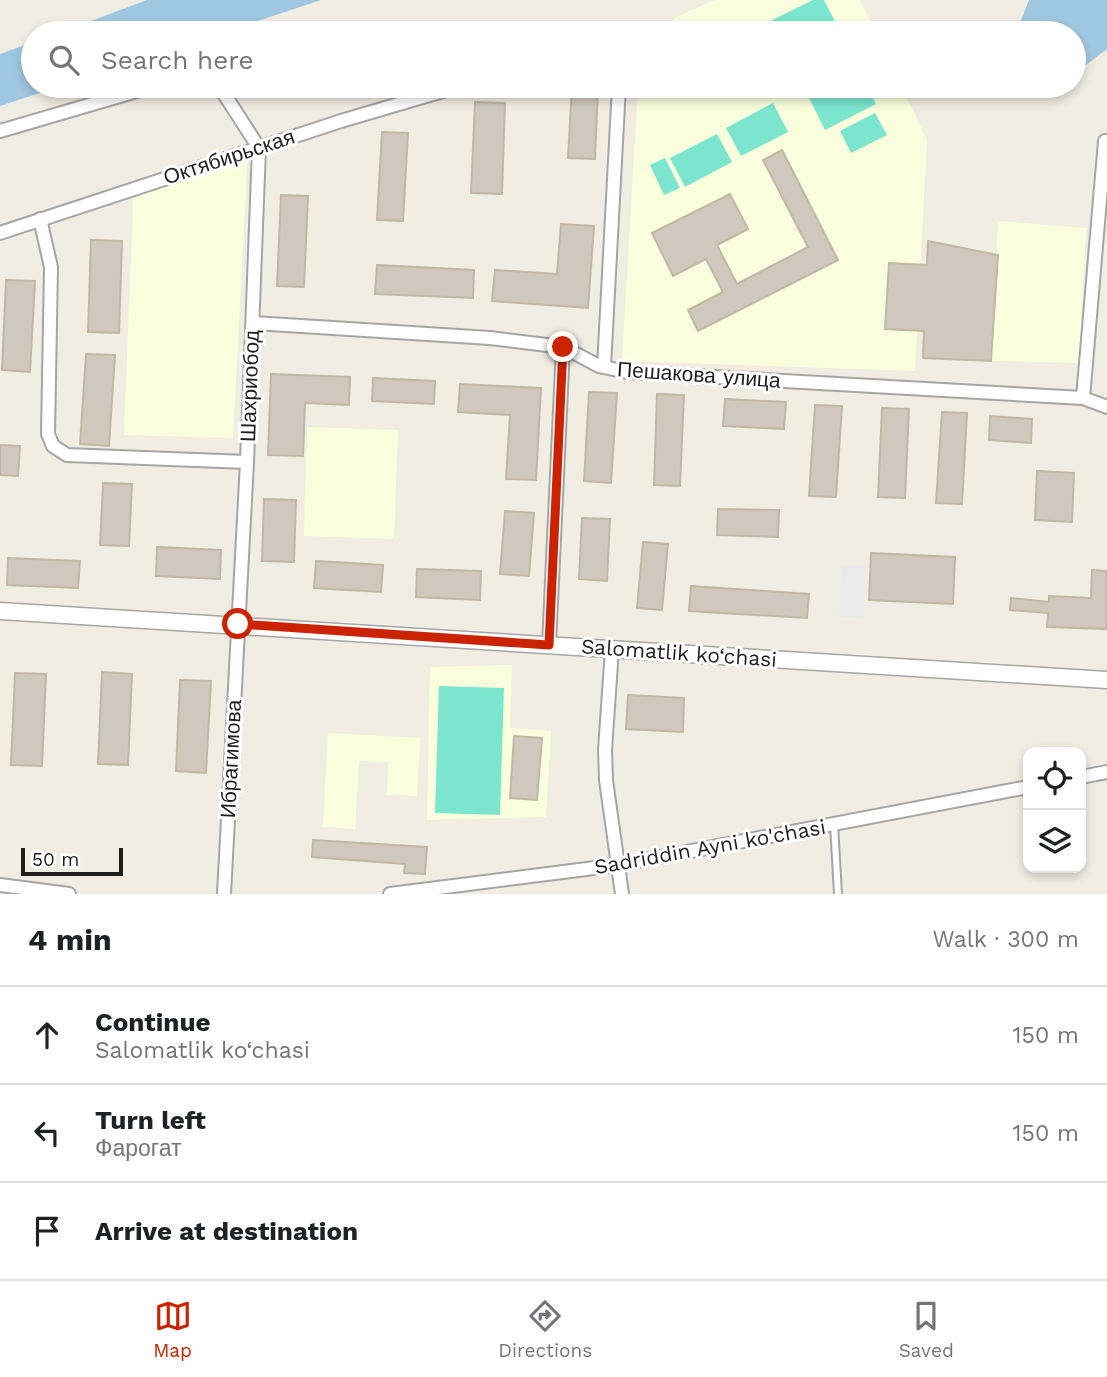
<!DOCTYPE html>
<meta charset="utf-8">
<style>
:root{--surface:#fff;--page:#f2f2f2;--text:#202124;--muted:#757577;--line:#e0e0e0;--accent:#cb2300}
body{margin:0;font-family:"Work Sans",sans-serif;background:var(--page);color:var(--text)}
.controls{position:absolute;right:21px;bottom:21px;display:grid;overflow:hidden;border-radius:14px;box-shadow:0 4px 10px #0003}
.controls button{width:63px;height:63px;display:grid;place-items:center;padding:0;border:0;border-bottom:2px solid var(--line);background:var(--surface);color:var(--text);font:35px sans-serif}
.scale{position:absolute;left:21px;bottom:18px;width:102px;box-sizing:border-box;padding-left:7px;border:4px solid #1e1e1e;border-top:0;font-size:19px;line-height:24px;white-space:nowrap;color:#1e1e1e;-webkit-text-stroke:5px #fff;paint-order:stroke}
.stop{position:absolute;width:21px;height:21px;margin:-16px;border:5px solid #cb2300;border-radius:50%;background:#fff}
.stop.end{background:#cb2300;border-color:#fff;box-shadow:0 2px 7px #0008}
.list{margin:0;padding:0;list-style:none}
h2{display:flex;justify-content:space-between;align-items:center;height:91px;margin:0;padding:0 28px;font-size:30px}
h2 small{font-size:23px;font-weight:400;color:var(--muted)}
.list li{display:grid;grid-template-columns:46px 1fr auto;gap:21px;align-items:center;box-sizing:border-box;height:98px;padding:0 28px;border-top:2px solid var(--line)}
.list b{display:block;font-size:26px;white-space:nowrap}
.list p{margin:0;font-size:23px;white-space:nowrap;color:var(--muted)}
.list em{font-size:23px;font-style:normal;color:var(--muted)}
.icon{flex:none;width:38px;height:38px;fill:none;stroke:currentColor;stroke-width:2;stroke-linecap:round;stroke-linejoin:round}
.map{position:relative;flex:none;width:1107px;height:894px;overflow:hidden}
.search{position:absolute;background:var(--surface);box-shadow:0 4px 10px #0003;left:21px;right:21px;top:21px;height:77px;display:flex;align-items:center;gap:18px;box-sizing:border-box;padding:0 24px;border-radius:38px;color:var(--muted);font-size:26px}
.sheet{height:385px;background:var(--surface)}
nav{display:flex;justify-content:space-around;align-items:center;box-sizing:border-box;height:98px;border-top:2px solid var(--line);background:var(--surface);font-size:19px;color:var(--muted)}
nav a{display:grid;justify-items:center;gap:4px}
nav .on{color:var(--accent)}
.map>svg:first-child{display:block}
</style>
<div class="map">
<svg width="1107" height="894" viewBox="0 0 1107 894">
<rect width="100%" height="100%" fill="#f0eee3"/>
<g fill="#f9ffdc">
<polygon points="715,0 860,0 876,33 661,33 676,17"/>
<polygon points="638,86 901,86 927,140 915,371 622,361"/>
<polygon points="248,149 233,438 124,435 134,182"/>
<polygon points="998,221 1086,228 1079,363 991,361"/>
<polygon points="307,427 398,430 394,539 304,536"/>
<polygon points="512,665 510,728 551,731 546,817 427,820 430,667"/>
<polygon points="328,733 420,738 417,796 387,795 388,762 359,761 355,829 323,827"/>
</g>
<g fill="#7be5ce">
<polygon points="813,0 824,0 841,33 776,33 770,21"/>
<polygon points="803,86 867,86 876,104 825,130"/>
<polygon points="773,103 788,132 741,156 726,128"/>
<polygon points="875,113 887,135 851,153 840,131"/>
<polygon points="717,134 732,162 685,187 670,158"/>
<polygon points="665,158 680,188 664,195 650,165"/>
<polygon points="439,686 504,688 500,815 435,813"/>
</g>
<polygon fill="#eaeaea" points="841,565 865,565 864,618 839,617"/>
<g fill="#a0c7e1">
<polygon points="147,0 321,0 222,33 59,33"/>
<polygon points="1029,0 1107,0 1107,49 1074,74 1074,33 1019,33 1018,28"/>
<polygon points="33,42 33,86 61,86 0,106 0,54"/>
</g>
<g fill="#d0c8bc" stroke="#c2b7a4" stroke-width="2">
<polygon points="572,86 598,86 595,159 568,158"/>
<polygon points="475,102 505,103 502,194 471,193"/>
<polygon points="382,132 408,133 403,221 377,220"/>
<polygon points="782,150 838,260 698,331 688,310 723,292 706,259 673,276 652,233 730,194 748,229 717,245 737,284 808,247 763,160"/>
<polygon points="281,195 308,196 304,287 277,286"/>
<polygon points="561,224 594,226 588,308 492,301 495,270 557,274"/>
<polygon points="91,240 122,241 119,333 88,332"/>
<polygon points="928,241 998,255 991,361 923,358 924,331 885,329 889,263 927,265"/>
<polygon points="377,265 474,270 473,298 375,294"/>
<polygon points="6,280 35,281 30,372 2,370"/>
<polygon points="86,354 115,355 109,446 80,444"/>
<polygon points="271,374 350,377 349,405 305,403 303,456 268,455"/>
<polygon points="373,378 435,381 434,404 372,401"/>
<polygon points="460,384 541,388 536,480 506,479 510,415 458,412"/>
<polygon points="589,392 617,393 611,483 584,481"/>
<polygon points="657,394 684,395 680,486 654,485"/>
<polygon points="725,399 786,402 784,429 723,426"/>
<polygon points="815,405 842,406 836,497 809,496"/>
<polygon points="882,408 909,409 905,498 878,497"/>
<polygon points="942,412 967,413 962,504 936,503"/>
<polygon points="990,416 1032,419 1031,443 989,440"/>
<polygon points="0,445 20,446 18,476 0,475"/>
<polygon points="1037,471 1074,473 1072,522 1035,520"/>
<polygon points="103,483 132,484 129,546 100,545"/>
<polygon points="264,499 296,500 294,562 262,561"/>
<polygon points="718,509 779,510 778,537 717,535"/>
<polygon points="505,511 534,513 529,576 500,574"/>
<polygon points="582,518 610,519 607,581 579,579"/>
<polygon points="643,542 668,544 662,610 637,608"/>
<polygon points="157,547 221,550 220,579 156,576"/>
<polygon points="871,553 955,557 953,604 869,600"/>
<polygon points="8,558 80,561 78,588 7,585"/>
<polygon points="316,561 383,565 381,592 314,588"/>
<polygon points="417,569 481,571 480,600 416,597"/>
<polygon points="1092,570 1107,571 1107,629 1047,627 1048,613 1010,610 1011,598 1049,602 1049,596 1091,598"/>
<polygon points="691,586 809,594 807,618 689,611"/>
<polygon points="102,672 132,674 128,765 98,764"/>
<polygon points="15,673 46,674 42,766 11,765"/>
<polygon points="180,680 211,681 206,773 176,771"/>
<polygon points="628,695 684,698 683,732 626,729"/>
<polygon points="514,736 542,738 537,800 510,798"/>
<polygon points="313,840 427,847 425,874 404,873 405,864 312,857"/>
</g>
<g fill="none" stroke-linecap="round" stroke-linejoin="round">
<g stroke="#a5a5a5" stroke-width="10">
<polyline id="service" points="834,824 838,894"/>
</g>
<g stroke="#a5a5a5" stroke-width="16">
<g id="minor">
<polyline points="219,86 259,148 247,462 224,894"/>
<polyline points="0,131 154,86"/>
<polyline points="40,219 51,267 48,434 53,446 67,455 247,462"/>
<polyline points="0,233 341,121 460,86"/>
<polyline points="253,323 490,338 563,347 599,366 627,372 1083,398 1107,407"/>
<polyline points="604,367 619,86"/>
<polyline points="1083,398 1105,141"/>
<polyline points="549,645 563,347"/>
<polyline points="612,649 605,750 606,780 622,894"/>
<polyline points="1081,777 1107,772"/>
<polyline points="0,885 69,894"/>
<polyline points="390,894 618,865 1028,787"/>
</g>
</g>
<g stroke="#a5a5a5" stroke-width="19">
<polyline id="tertiary" points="0,611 1107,680"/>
</g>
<use href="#service" stroke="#fff" stroke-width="6"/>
<use href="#minor" stroke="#fff" stroke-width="12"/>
<use href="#tertiary" stroke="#fff" stroke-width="16"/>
</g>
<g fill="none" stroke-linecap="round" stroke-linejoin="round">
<polyline stroke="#cb2300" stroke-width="9" points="238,624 549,645 563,347"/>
</g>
<g text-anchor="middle" stroke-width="6" stroke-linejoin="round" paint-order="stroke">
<g font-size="21" fill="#1e1e1e" stroke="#fff">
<text transform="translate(229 157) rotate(-18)" y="7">Октябирьская</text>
<text transform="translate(699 375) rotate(4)" y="7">Пешакова улица</text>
<text transform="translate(250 386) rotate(-88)" y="7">Шахриобод</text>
<text transform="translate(679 653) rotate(4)" y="7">Salomatlik ko‘chasi</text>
<text transform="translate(231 759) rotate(-87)" y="7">Ибрагимова</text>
<text transform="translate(710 847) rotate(-10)" y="7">Sadriddin Ayni ko'chasi</text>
</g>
</g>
</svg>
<div class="controls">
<button><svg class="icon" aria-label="locate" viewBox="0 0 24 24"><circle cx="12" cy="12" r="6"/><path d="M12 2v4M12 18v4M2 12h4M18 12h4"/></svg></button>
<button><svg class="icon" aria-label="layers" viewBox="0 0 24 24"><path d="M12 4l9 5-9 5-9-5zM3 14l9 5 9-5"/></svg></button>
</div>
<div class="scale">50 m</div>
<div class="stop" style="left:238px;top:624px"></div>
<div class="stop end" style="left:563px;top:347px"></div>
<div class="search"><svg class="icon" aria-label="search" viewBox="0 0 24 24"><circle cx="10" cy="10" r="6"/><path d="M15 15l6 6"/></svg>Search here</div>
</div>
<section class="sheet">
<h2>4 min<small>Walk · 300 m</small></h2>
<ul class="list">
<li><svg class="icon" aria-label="ahead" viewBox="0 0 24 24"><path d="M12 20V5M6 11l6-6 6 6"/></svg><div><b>Continue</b><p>Salomatlik ko‘chasi</p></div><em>150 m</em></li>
<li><svg class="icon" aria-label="left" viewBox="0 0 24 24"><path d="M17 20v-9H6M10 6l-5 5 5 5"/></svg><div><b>Turn left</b><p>Фарогат</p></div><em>150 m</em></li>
<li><svg class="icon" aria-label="arrive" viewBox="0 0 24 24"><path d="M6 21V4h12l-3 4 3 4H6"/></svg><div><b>Arrive at destination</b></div></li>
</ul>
</section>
<nav>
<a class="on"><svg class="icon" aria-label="map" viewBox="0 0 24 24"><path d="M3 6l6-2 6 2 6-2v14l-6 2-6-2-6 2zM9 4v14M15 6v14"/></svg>Map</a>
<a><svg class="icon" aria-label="directions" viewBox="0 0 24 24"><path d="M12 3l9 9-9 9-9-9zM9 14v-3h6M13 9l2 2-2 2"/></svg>Directions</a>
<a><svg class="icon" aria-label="saved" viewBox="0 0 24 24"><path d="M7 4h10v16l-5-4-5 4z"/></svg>Saved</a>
</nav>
